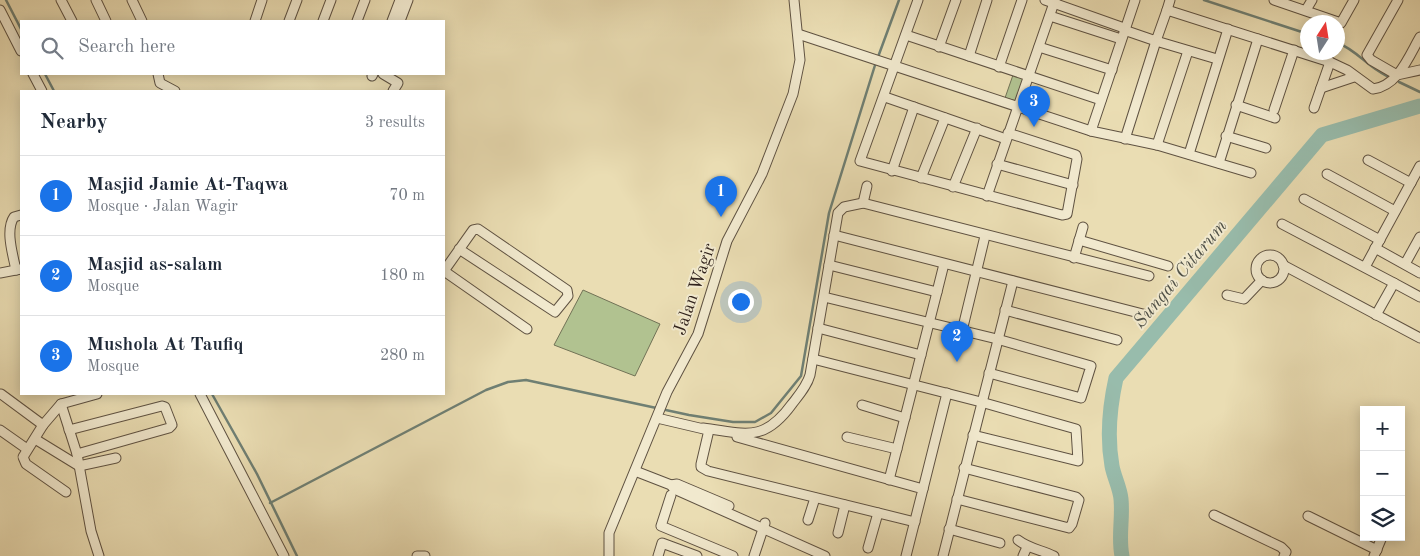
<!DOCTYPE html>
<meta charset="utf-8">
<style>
:root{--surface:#fff;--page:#f6f6f7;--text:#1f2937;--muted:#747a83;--line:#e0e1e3;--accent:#1a73e8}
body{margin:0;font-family:"Old Standard TT",serif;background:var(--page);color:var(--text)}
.controls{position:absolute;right:15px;bottom:15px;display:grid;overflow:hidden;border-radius:0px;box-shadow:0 2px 12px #0003}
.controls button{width:45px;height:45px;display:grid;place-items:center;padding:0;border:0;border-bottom:1px solid var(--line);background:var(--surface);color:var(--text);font:25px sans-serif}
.compass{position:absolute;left:1300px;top:15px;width:45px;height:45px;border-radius:50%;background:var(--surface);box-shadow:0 2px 12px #0003;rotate:12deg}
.you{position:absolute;left:740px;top:301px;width:18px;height:18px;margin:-12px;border:4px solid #fff;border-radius:50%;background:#1a73e8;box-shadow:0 0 0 8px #1a73e833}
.badge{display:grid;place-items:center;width:32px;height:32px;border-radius:50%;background:var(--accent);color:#fff;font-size:16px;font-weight:700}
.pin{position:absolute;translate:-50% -41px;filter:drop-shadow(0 1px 2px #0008)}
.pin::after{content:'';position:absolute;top:26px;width:18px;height:15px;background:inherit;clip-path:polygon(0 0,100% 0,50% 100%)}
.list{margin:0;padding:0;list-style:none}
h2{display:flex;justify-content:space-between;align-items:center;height:65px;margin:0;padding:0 20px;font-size:21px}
h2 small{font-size:16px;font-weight:400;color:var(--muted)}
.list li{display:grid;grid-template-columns:32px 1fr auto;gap:15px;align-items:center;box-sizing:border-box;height:80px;padding:0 20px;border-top:1px solid var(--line)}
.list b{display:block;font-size:19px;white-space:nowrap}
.list p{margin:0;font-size:16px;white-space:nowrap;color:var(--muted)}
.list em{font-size:16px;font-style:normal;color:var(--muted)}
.icon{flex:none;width:28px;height:28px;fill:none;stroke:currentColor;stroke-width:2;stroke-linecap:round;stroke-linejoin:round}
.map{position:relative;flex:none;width:1420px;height:556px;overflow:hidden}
.search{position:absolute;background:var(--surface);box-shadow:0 2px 12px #0003;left:20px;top:20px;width:425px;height:55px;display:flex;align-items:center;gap:12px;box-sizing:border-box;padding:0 18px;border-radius:0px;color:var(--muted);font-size:19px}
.panel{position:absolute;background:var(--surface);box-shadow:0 2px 12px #0003;left:20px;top:90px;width:425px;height:305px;border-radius:0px}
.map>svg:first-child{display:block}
</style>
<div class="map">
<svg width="1420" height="556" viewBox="0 0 1420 556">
<rect width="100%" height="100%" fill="#eaddb3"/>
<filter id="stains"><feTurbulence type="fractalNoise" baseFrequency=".004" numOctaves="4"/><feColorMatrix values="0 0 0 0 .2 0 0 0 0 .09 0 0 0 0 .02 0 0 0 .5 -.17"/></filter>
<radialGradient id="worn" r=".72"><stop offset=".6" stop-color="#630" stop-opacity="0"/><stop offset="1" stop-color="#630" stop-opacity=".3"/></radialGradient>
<g fill="#b1c290" stroke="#717256">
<polygon points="1013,75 1024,78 1017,101 1005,98"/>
<polygon points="583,290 660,324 635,376 554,345"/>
</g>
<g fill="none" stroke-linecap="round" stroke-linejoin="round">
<g stroke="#6f7f73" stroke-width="2.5">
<polyline points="6,0 21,29"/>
<polyline points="1204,0 1308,34"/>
<path d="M1338,43C1358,51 1366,66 1387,76"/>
<polyline points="878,57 899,0"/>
<polyline points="45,74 54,91"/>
<polyline points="1399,82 1420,92"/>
<polyline points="212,394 257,474 297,556"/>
<polyline points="270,503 486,390 508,382 526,380 689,415 733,422 755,422 771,413 801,376 829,213 876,62"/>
</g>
<path stroke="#98bcac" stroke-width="15" d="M1122,556C1118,537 1123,519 1121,499C1120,488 1114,477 1112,466C1107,438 1110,405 1116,378L1322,135L1420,106"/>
<g stroke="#5f5242" stroke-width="11">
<g id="minor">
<polyline points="61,0 72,21"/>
<polyline points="96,0 106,21"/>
<polyline points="132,0 142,21"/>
<polyline points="918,0 860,161 1062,215 1067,214 1077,159 1076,155 1008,133"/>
<polyline points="1045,0 1124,28"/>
<polyline points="1135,0 1091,131 1157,145 1251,173"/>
<polyline points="1274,0 1341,23 1354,0"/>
<polyline points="1398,0 1367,55 1371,60 1397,75 1420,70"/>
<polyline points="0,10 21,51"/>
<polyline points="1167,10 1170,0"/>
<polyline points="1306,10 1312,0"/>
<polyline points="1050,16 1121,39"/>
<polyline points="255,21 262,0"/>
<polyline points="289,21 297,0"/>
<polyline points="323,21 331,0"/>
<polyline points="357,21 365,0"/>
<polyline points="392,21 400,0"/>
<polyline points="400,21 408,0"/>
<path d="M1124,30L1156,41L1167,10L1330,62L1347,70L1373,89C1398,86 1409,56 1420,37"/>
<polyline points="798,34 1091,131"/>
<polyline points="906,35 1101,100"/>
<polyline points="939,47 956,0"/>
<polyline points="1039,47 1112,70"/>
<polyline points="969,56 987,0"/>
<polyline points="999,67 1022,0"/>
<polyline points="33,74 42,91"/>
<polyline points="158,74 160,83 175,91"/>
<polyline points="383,74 398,83 393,91"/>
<polyline points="372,76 373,74"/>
<polyline points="1321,88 1354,77"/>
<polyline points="885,97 1006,139"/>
<polyline points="1236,105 1275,118"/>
<polyline points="1314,108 1330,62"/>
<polyline points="1274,110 1294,50"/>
<polyline points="1226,136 1266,148"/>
<polyline points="1125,139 1156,41 1217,59"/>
<polyline points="1157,145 1188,51"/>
<polyline points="1189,154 1228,29"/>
<polyline points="1368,160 1411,183"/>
<polyline points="1219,163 1258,39"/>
<polyline points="997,164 1073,185"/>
<polyline points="892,171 914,107"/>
<polyline points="1327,174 1395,211"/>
<polyline points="921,178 945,118"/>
<polyline points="953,187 977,128"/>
<polyline points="987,196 1055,0"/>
<polyline points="1304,199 1380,240"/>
<polyline points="863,203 867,186"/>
<polyline points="1282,224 1394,283 1376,315"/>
<polyline points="834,235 1143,314"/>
<polyline points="1079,240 1168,266"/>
<polyline points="1375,248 1420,273"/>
<circle cx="1270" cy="269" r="14"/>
<polyline points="1074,258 1083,227"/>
<polyline points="1405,264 1420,237"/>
<polyline points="829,265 937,292 944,264"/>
<polyline points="1283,265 1420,338"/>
<polyline points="1365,267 1420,166"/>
<path d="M16,270C13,255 5,230 14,217L21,215"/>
<polyline points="444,271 473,230 478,229 567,290 568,296 555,312 459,249"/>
<polyline points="444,271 527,329"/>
<polyline points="0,273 21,269"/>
<polyline points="1394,283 1420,297"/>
<polyline points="1227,295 1244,299 1262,280"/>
<polyline points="824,297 997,339 1091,366 1081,398 989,373"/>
<polyline points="1005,310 1117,340"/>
<polyline points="818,328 921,355"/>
<polyline points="962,331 985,236"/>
<polyline points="813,359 981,402 1076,429 1078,461 973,435"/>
<polyline points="1,394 43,425"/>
<polyline points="200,394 284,556"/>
<polyline points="61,404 77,454 91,531 99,556"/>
<polyline points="862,405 905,418"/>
<polyline points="657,418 708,430"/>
<path d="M703,428C744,433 763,444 792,404C799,395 807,386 810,375L838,213L844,207L863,203L1149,276"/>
<polyline points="0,430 27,449"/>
<polyline points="69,430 162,406 165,407 172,425 169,428 77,454"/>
<polyline points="709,430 701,464 701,467 708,471 915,522"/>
<polyline points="737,437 923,489 906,556"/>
<polyline points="847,437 897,449"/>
<polyline points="35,439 79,466 116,458"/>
<polyline points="635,471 671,485 674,489 825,556"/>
<polyline points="889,480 937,292"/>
<polyline points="671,485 677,484 729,506"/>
<polyline points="923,489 947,393"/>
<polyline points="66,492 26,464 23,457 43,425 61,404 97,394"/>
<polyline points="671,495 661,526 733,556"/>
<polyline points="957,499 1069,528 1072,524 1079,500 1076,497 964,468"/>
<polyline points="1214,515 1281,547 1286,552 1284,556"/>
<polyline points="1308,516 1377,550"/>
<polyline points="808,520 815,498"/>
<polyline points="949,529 1000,543"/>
<polyline points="838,533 845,505"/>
<path d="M1018,540C1028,548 1041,550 1054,556"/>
<polyline points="868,548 878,513"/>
<polyline points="417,556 425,556"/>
<polyline points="609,556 609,533 667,392 698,334 727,241 762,174 793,94 800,60 794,0"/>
<polyline points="658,556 662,543 697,556"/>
<polyline points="754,556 765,523"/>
<polyline points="943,556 1013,281"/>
<polyline points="1023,556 1027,547"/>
<polyline points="1374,556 1382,537"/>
</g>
</g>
<use href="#minor" stroke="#f1e9ce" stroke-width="9"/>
</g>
<g text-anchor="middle" stroke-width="4" stroke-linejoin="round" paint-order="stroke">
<g font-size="18" fill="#31231d" stroke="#f1e9ce">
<text transform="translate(694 289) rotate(-71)" y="6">Jalan Wagir</text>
</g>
<g font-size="19" font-style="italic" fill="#505148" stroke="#f1e9ce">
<text transform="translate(1179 273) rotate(-50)" y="7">Sungai Citarum</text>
</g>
</g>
<rect width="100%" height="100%" filter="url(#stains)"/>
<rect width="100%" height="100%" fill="url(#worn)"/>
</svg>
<div class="controls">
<button>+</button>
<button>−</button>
<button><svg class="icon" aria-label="layers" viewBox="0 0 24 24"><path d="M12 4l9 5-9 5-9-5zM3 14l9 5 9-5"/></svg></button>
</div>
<svg class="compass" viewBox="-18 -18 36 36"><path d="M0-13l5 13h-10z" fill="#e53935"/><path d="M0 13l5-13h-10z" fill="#747a83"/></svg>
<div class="you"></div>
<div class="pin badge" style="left:721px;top:217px">1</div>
<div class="pin badge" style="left:957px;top:362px">2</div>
<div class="pin badge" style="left:1034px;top:127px">3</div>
<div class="search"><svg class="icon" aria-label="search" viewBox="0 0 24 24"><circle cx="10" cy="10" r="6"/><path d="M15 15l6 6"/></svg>Search here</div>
<section class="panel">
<h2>Nearby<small>3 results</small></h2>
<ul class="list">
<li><span class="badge">1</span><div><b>Masjid Jamie At-Taqwa</b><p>Mosque · Jalan Wagir</p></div><em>70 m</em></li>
<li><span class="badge">2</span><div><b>Masjid as-salam</b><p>Mosque</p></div><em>180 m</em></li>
<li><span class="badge">3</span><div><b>Mushola At Taufiq</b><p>Mosque</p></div><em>280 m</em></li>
</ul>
</section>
</div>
